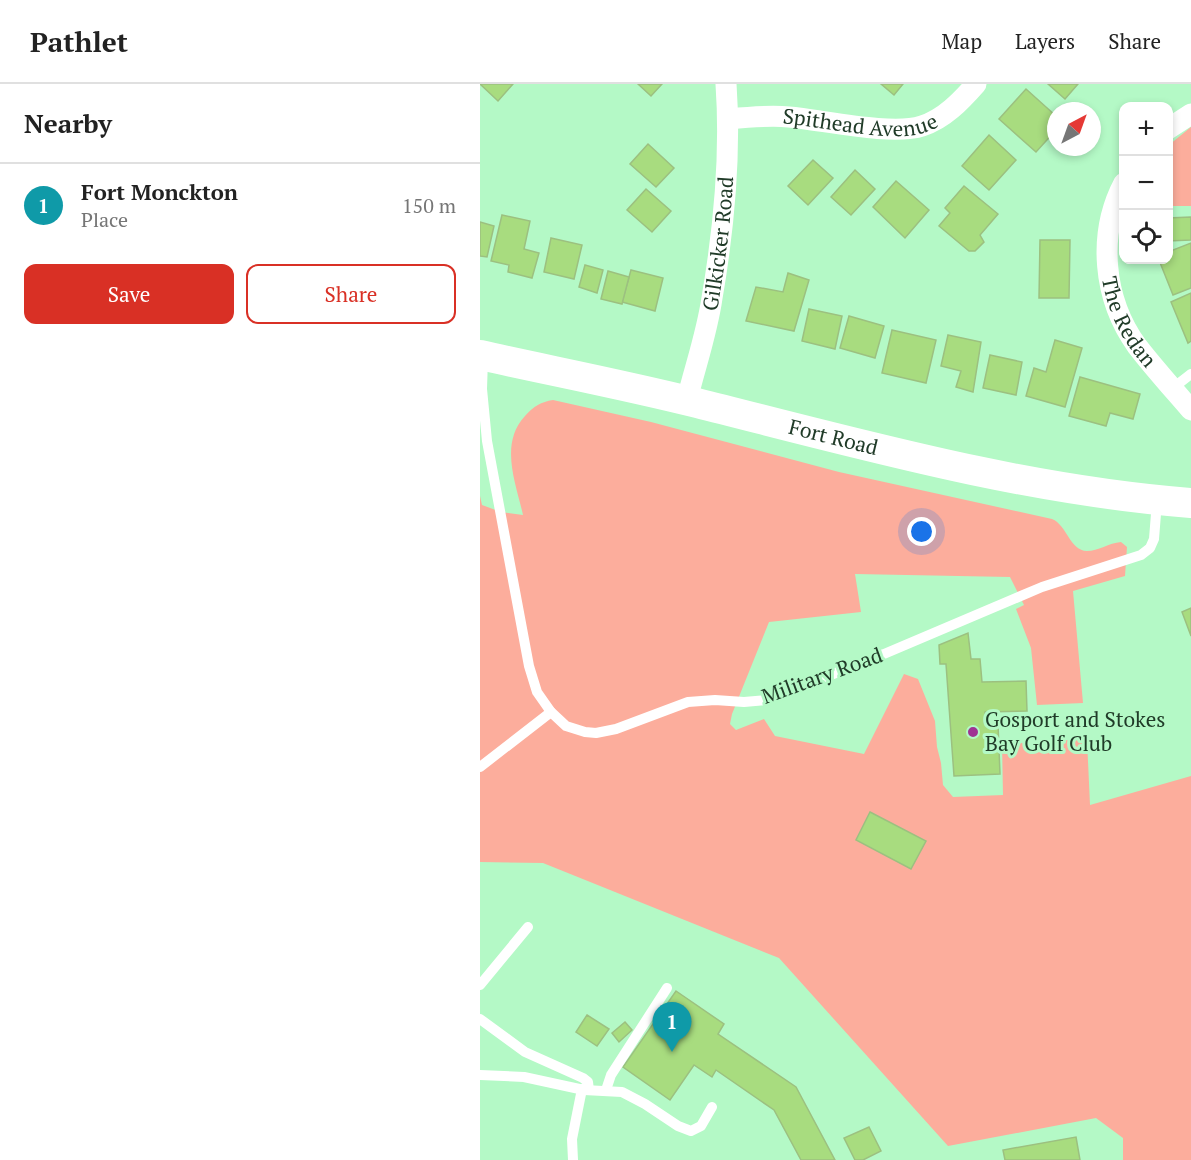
<!DOCTYPE html>
<meta charset="utf-8">
<style>
:root{--surface:#fff;--page:#f6f6f6;--text:#222;--muted:#767676;--line:#e0e0e0;--accent:#d93025}
body{margin:0;font-family:"PT Serif",serif;background:var(--page);color:var(--text)}
.controls{position:absolute;right:18px;top:18px;display:grid;overflow:hidden;border-radius:12px;box-shadow:0 3px 9px #0003}
.controls button{width:54px;height:54px;display:grid;place-items:center;padding:0;border:0;border-bottom:2px solid var(--line);background:var(--surface);color:var(--text);font:30px sans-serif}
.compass{position:absolute;left:567px;top:18px;width:54px;height:54px;border-radius:50%;background:var(--surface);box-shadow:0 3px 9px #0003;rotate:41deg}
.you{position:absolute;left:442px;top:448px;width:21px;height:21px;margin:-15px;border:4px solid #fff;border-radius:50%;background:#1a73e8;box-shadow:0 0 0 9px #1a73e833}
.badge{display:grid;place-items:center;width:39px;height:39px;border-radius:50%;background:var(--accent);color:#fff;font-size:20px;font-weight:700}
.pin{position:absolute;translate:-50% -50px;filter:drop-shadow(0 2px 3px #0008)}
.pin::after{content:'';position:absolute;top:32px;width:21px;height:18px;background:inherit;clip-path:polygon(0 0,100% 0,50% 100%)}
.list{margin:0;padding:0;list-style:none}
h2{display:flex;justify-content:space-between;align-items:center;height:78px;margin:0;padding:0 24px;font-size:26px}
h2 small{font-size:20px;font-weight:400;color:var(--muted)}
.list li{display:grid;grid-template-columns:39px 1fr auto;gap:18px;align-items:center;box-sizing:border-box;height:84px;padding:0 24px;border-top:2px solid var(--line)}
.list b{display:block;font-size:22px;white-space:nowrap}
.list p{margin:0;font-size:20px;white-space:nowrap;color:var(--muted)}
.list em{font-size:20px;font-style:normal;color:var(--muted)}
.actions{display:flex;gap:12px;padding:18px 24px}
.actions a{flex:1;padding:14px 0;border:2px solid var(--accent);border-radius:12px;text-align:center;font-size:21px;color:var(--accent)}
.actions .main{background:var(--accent);color:#fff}
.icon{flex:none;width:33px;height:33px;fill:none;stroke:currentColor;stroke-width:2;stroke-linecap:round;stroke-linejoin:round}
.map{position:relative;flex:none;width:711px;height:1076px;overflow:hidden}
header{display:flex;align-items:center;gap:36px;box-sizing:border-box;height:84px;padding:0 30px;background:var(--surface);border-bottom:2px solid var(--line)}
header strong{font-size:28px}
nav{display:flex;gap:33px;margin-inline-start:auto;font-size:21px}
main{display:flex}
aside{flex:1;background:var(--surface)}
.map>svg:first-child{display:block}
</style>
<header>
<strong>Pathlet</strong>
<nav><a>Map</a><a>Layers</a><a>Share</a></nav>
</header>
<main>
<aside>
<h2>Nearby<small></small></h2>
<ul class="list">
<li><span class="badge" style="background:#0f9aa8">1</span><div><b>Fort Monckton</b><p>Place</p></div><em>150 m</em></li>
</ul>
<div class="actions"><a class="main">Save</a><a>Share</a></div>
</aside>
<div class="map">
<svg width="711" height="1076" viewBox="0 0 711 1076">
<rect width="100%" height="100%" fill="#b4f9c6"/>
<g fill="#fcad9c">
<polygon points="711,43 711,122 689,122 689,61"/>
<path d="M73,316L171,338L359,388L572,435C587,441 590,467 607,467C618,467 629,459 641,458L647,463L645,492L593,507L603,619L557,621L551,564L536,525L544,521L530,493L375,490L381,528L289,538L252,630L250,640L256,646L284,635L295,652L384,670L424,590L438,595L455,637L457,663L461,679L463,701L473,713L523,711L522,660L607,655L610,721L711,692V1076H643V1054L616,1034L468,1062L299,874L63,779L0,778V412L2,421L21,428L43,431C36,399 19,360 45,332C54,322 61,318 73,316Z"/>
</g>
<g fill="#a8dc7f" stroke="#9cc080" stroke-width="1.5">
<polygon points="0,0 33,0 18,17"/>
<polygon points="158,0 182,0 171,12"/>
<polygon points="401,0 423,0 414,11"/>
<polygon points="568,0 598,0 585,15"/>
<polygon points="546,5 576,32 576,46 556,68 519,35"/>
<polygon points="509,51 536,76 509,106 482,82"/>
<polygon points="168,60 194,84 176,103 150,80"/>
<polygon points="333,76 353,94 328,121 308,102"/>
<polygon points="375,86 395,105 371,131 351,113"/>
<polygon points="416,97 449,126 425,154 393,123"/>
<polygon points="484,102 518,130 500,151 504,158 495,167 489,167 459,142 470,129 465,124"/>
<polygon points="166,105 191,127 172,148 147,126"/>
<polygon points="22,131 50,137 44,165 59,169 52,194 28,188 29,181 11,177"/>
<polygon points="711,133 711,156 688,157 688,134"/>
<polygon points="0,138 14,142 7,173 0,172"/>
<polygon points="71,154 102,161 94,195 64,188"/>
<polygon points="560,156 590,156 589,214 559,214"/>
<polygon points="711,159 711,204 693,211 679,176 688,176 688,168"/>
<polygon points="105,181 123,186 117,209 99,203"/>
<polygon points="151,186 183,194 175,227 142,218"/>
<polygon points="128,187 149,193 142,220 121,215"/>
<polygon points="308,189 329,196 314,247 266,237 276,203 303,208"/>
<polygon points="711,209 711,257 708,259 691,218"/>
<polygon points="329,225 362,232 355,265 322,257"/>
<polygon points="369,232 404,242 395,274 360,264"/>
<polygon points="412,246 456,256 446,299 402,289"/>
<polygon points="468,251 501,258 493,308 476,303 481,287 461,282"/>
<polygon points="575,256 602,264 585,323 546,312 554,284 566,288"/>
<polygon points="510,271 542,278 536,311 503,304"/>
<polygon points="600,293 660,310 653,335 630,329 626,342 589,332"/>
<polygon points="711,524 711,552 702,528"/>
<polygon points="488,549 491,575 500,575 502,598 546,597 547,627 505,628 504,639 518,640 520,690 474,692 466,580 460,580 459,561"/>
<polygon points="390,728 446,757 431,785 376,756"/>
<polygon points="196,907 244,940 238,950 316,1003 355,1076 321,1076 294,1026 236,986 232,993 214,981 190,1016 143,983"/>
<polygon points="107,931 129,945 117,962 96,948"/>
<polygon points="145,938 152,946 139,958 132,949"/>
<polygon points="389,1043 401,1067 383,1076 375,1076 364,1054"/>
<polygon points="596,1053 600,1076 525,1076 523,1066"/>
</g>
<g fill="none" stroke-linecap="round" stroke-linejoin="round">
<g stroke="#fff" stroke-width="10">
<polyline points="3,275 2,305 7,357 49,582 57,608 71,628 86,642 105,648 116,649 136,645 208,618 235,616 264,618 287,616 404,570 562,503 661,471 670,464 674,455 677,417"/>
<polyline points="693,304 711,290"/>
<polyline points="0,683 71,628"/>
<polyline points="0,901 48,843"/>
<polyline points="0,935 45,968 103,994 108,998 109,1006"/>
<polyline points="0,991 44,993 104,1006 142,1008 165,1020 198,1042 211,1047 221,1042 232,1023"/>
<polyline points="126,1006 131,991 187,904"/>
<polyline points="93,1076 92,1055 102,1005"/>
</g>
<g stroke="#fff" stroke-width="21">
<path id="s1" d="M249,35C269,33 289,31 309,33C343,36 412,52 442,42C464,35 481,17 496,0"/>
<polyline points="688,45 711,30"/>
<path id="s2" d="M644,99C617,150 623,215 657,262C674,284 693,305 711,326"/>
<path id="s3" d="M207,316C215,283 227,249 232,214C244,144 251,71 246,0"/>
</g>
<path stroke="#fff" stroke-width="30" id="s4" d="M0,271C72,287 145,301 217,319C380,360 543,406 711,419"/>
</g>
<circle fill="#9f3393" stroke="#b4f9c6" stroke-width="2" cx="493" cy="648" r="6"/>
<g text-anchor="middle" stroke-width="6" stroke-linejoin="round" paint-order="stroke">
<g font-size="21" fill="#203b28" stroke="#b4f9c6">
<text dy="7" stroke="none"><textPath href="#s1" startOffset="132">Spithead Avenue</textPath></text>
<text dy="7" stroke="none"><textPath href="#s3" startOffset="160">Gilkicker Road</textPath></text>
<text dy="7" stroke="none"><textPath href="#s2" startOffset="146">The Redan</textPath></text>
<text dy="7" stroke="none"><textPath href="#s4" startOffset="363">Fort Road</textPath></text>
<text transform="translate(342 592) rotate(-20)" y="7">Military Road</text>
</g>
<g font-size="21" fill="#203b28" stroke="#b4f9c6" text-anchor="start">
<text x="505" y="643">Gosport and Stokes<tspan x="505" dy="24">Bay Golf Club</tspan></text>
</g>
</g>
</svg>
<div class="controls">
<button>+</button>
<button>−</button>
<button><svg class="icon" aria-label="locate" viewBox="0 0 24 24"><circle cx="12" cy="12" r="6"/><path d="M12 2v4M12 18v4M2 12h4M18 12h4"/></svg></button>
</div>
<svg class="compass" viewBox="-18 -18 36 36"><path d="M0-13l5 13h-10z" fill="#e53935"/><path d="M0 13l5-13h-10z" fill="#767676"/></svg>
<div class="you"></div>
<div class="pin badge" style="left:192px;top:968px;background:#0f9aa8">1</div>
</div>
</main>
